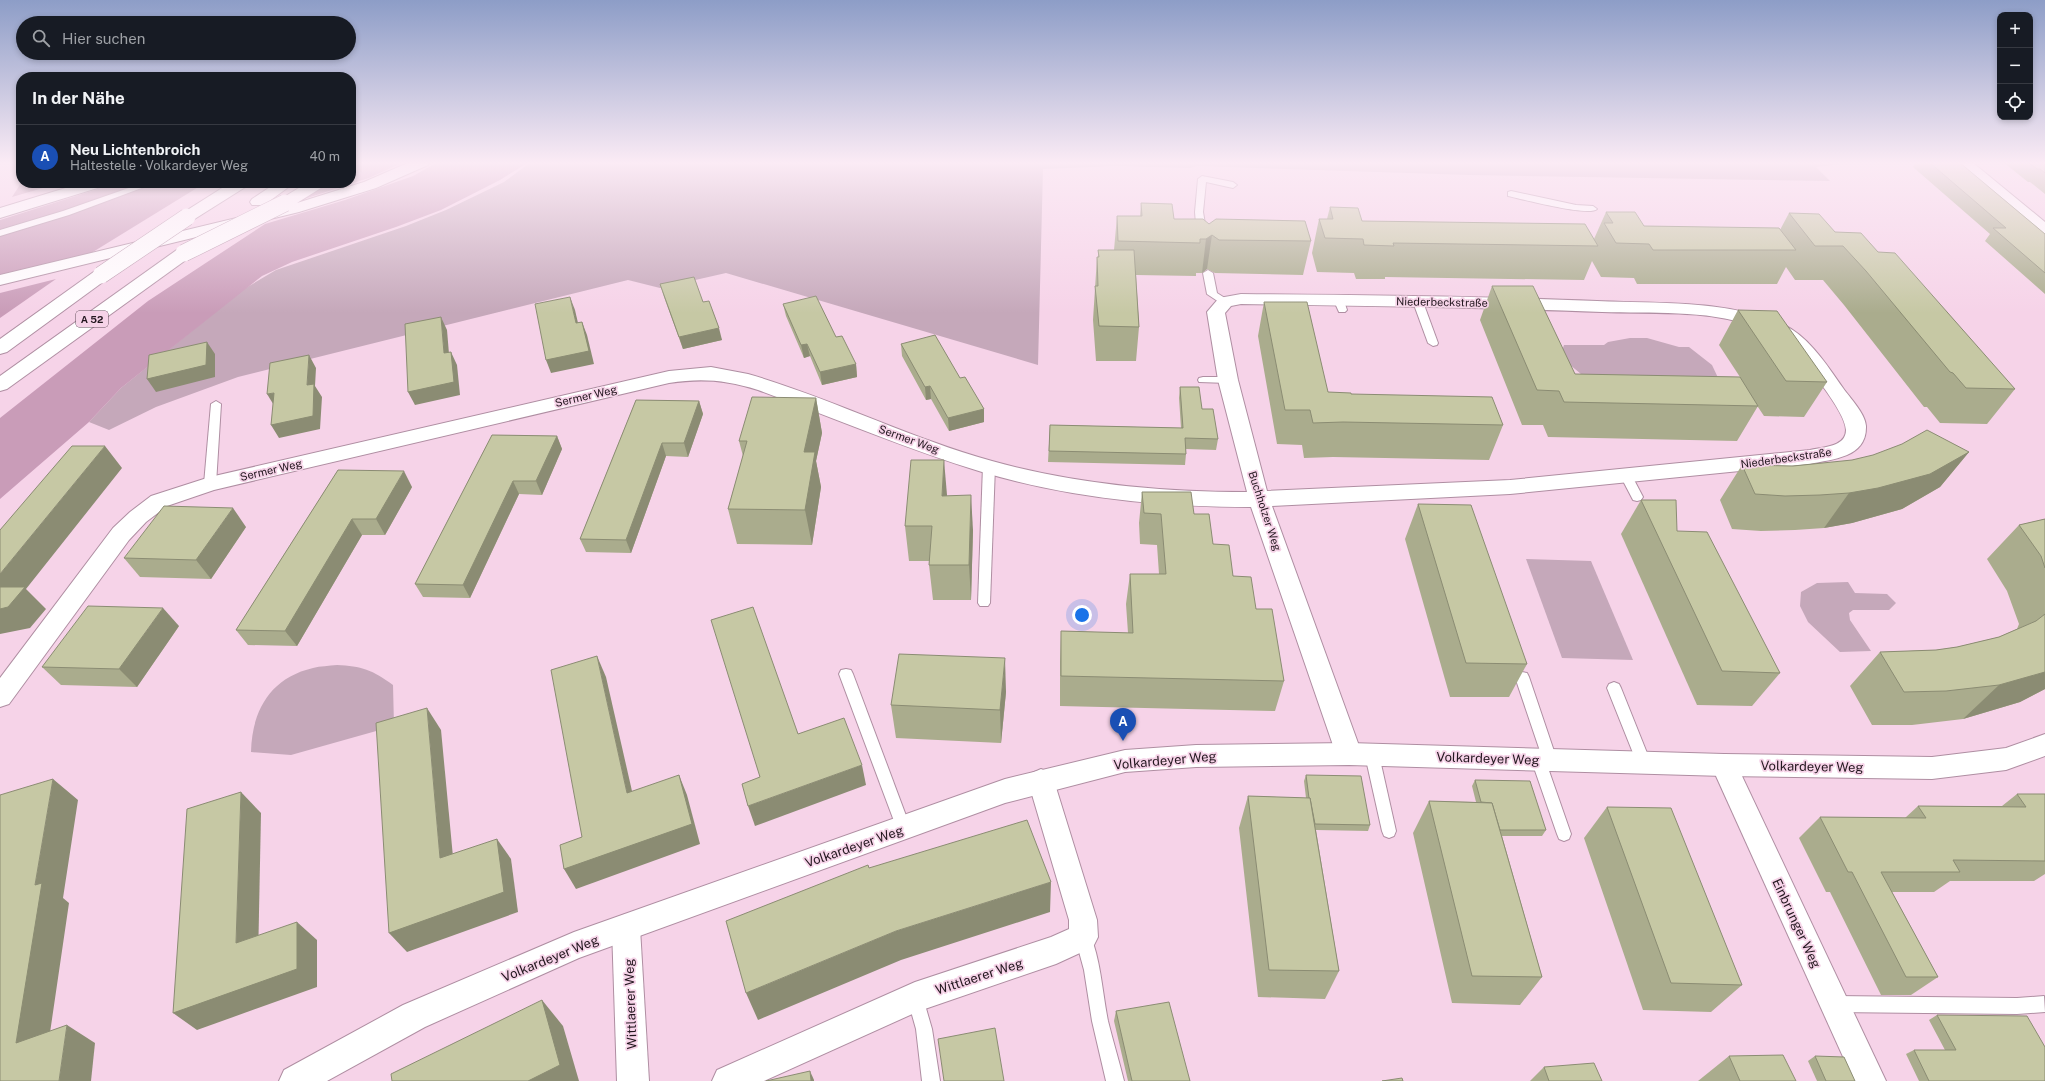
<!DOCTYPE html>
<html lang="de">
<meta charset="utf-8">
<style>
:root{--surface:#171b24;--page:#20242c;--text:#f1f3f6;--muted:#9ea1a6;--line:#363941;--accent:#ea580c}
body{margin:0;font-family:"Public Sans",sans-serif;background:var(--page);color:var(--text)}
.controls{position:absolute;right:12px;top:12px;display:grid;overflow:hidden;border-radius:8px;box-shadow:0 2px 6px #0003}
.controls button{width:36px;height:36px;display:grid;place-items:center;padding:0;border:0;border-bottom:1px solid var(--line);background:var(--surface);color:var(--text);font:20px sans-serif}
.you{position:absolute;left:1082px;top:615px;width:14px;height:14px;margin:-10px;border:3px solid #fff;border-radius:50%;background:#1a73e8;box-shadow:0 0 0 6px #1a73e833}
.badge{display:grid;place-items:center;width:26px;height:26px;border-radius:50%;background:var(--accent);color:#fff;font-size:13px;font-weight:700}
.pin{position:absolute;translate:-50% -33px;filter:drop-shadow(0 1px 2px #0008)}
.pin::after{content:'';position:absolute;top:21px;width:14px;height:12px;background:inherit;clip-path:polygon(0 0,100% 0,50% 100%)}
.list{margin:0;padding:0;list-style:none}
h2{display:flex;justify-content:space-between;align-items:center;height:52px;margin:0;padding:0 16px;font-size:17px}
h2 small{font-size:13px;font-weight:400;color:var(--muted)}
.list li{display:grid;grid-template-columns:26px 1fr auto;gap:12px;align-items:center;box-sizing:border-box;height:64px;padding:0 16px;border-top:1px solid var(--line)}
.list b{display:block;font-size:15px;white-space:nowrap}
.list p{margin:0;font-size:13px;white-space:nowrap;color:var(--muted)}
.list em{font-size:13px;font-style:normal;color:var(--muted)}
.icon{flex:none;width:22px;height:22px;fill:none;stroke:currentColor;stroke-width:2;stroke-linecap:round;stroke-linejoin:round}
.map{position:relative;flex:none;width:2045px;height:1081px;overflow:hidden}
.search{position:absolute;background:var(--surface);box-shadow:0 2px 6px #0003;left:16px;top:16px;width:340px;height:44px;display:flex;align-items:center;gap:10px;box-sizing:border-box;padding:0 14px;border-radius:22px;color:var(--muted);font-size:15px}
.panel{position:absolute;background:var(--surface);box-shadow:0 2px 6px #0003;left:16px;top:72px;width:340px;height:116px;border-radius:16px}
.map>svg:first-child{display:block}
</style>
<div class="map">
<svg width="2045" height="1081" viewBox="0 0 2045 1081">
<rect width="100%" height="100%" fill="#f6d3e8"/>
<g fill="#c5a8ba">
<polygon points="531,162 1856,162 1816,167 1830,181 1469,175 1197,166 1190,168 1116,166 1043,169 1038,365 726,273 660,288 628,280 238,377 156,407 109,430 89,422 121,388 244,289 276,270 406,226 446,210 504,182"/>
<polygon points="1630,338 1647,338 1679,347 1689,347 1712,365 1720,382 1581,374 1569,364 1562,351 1564,345 1604,345 1608,342"/>
<polygon points="1526,559 1591,561 1633,660 1562,658"/>
<polygon points="1848,582 1855,593 1887,594 1896,603 1889,610 1853,610 1849,613 1850,620 1871,651 1840,652 1808,622 1800,606 1801,592 1817,583"/>
<path d="M337,665C361,666 373,670 393,685L394,726L291,755L251,752C252,711 270,678 313,668C320,666 329,666 337,665Z"/>
</g>
<g fill="#c99cb8">
<polygon points="361,162 404,162 369,178 298,201 327,183 351,183 351,168"/>
<polygon points="438,162 529,162 500,180 441,210 396,227 292,262 262,276 121,388 89,422 0,499 0,418 148,301 265,224 345,200 413,176"/>
<polygon points="21,183 60,183 12,197"/>
<polygon points="117,183 205,183 88,255 0,275 0,220"/>
<polygon points="56,279 0,318 0,293"/>
</g>
<g fill="none" stroke-linecap="round" stroke-linejoin="round">
<g stroke="#af8ea2" stroke-width="2">
<g id="service">
<polygon points="1202,176 1233,182 1237,185 1233,188 1206,182 1203,212 1207,236 1202,239 1197,236 1195,212 1198,179"/>
<polygon points="143,183 155,183 69,215 0,236 0,230 63,211"/>
<path d="M1511,191L1576,205L1593,206L1597,209C1589,217 1522,199 1508,196V192Z"/>
<polygon points="1208,270 1213,273 1217,293 1228,300 1228,304 1222,304 1207,294 1203,273"/>
<polygon points="1339,298 1344,301 1347,310 1345,312 1339,312 1334,301"/>
<polygon points="1418,299 1423,302 1438,343 1437,345 1433,346 1428,343 1413,302"/>
<polygon points="1203,377 1228,377 1233,380 1228,383 1199,382 1198,380 1199,378"/>
<polygon points="216,401 221,404 216,484 210,488 204,484 211,404"/>
<polygon points="989,462 995,466 990,603 988,606 980,606 978,603 983,466"/>
<polygon points="1627,473 1631,474 1643,497 1641,500 1637,501 1633,500 1621,477"/>
<polygon points="846,669 851,670 853,674 911,829 909,834 904,836 899,834 897,829 839,674 841,670"/>
<polygon points="1522,672 1527,673 1529,677 1557,760 1555,764 1547,765 1571,834 1569,839 1564,841 1559,839 1557,834 1531,759 1533,755 1541,754 1515,677 1517,673"/>
<polygon points="1614,682 1619,684 1621,688 1651,763 1649,767 1644,769 1639,767 1637,763 1607,688 1609,684"/>
<polygon points="1372,749 1377,751 1379,755 1396,831 1394,836 1389,838 1384,836 1382,831 1365,755 1367,751"/>
<path d="M1083,929L1089,932C1101,960 1102,991 1108,1021C1113,1041 1119,1061 1124,1081H1106L1092,1021L1084,970L1075,937L1077,932Z"/>
<polygon points="915,989 921,991 932,1029 940,1081 922,1081 916,1029 907,997 909,991"/>
<polygon points="1834,996 2017,998 2044,996 2045,1012 2017,1014 1834,1012 1828,1010 1826,1004 1828,998"/>
</g>
</g>
<g stroke="#af8ea2" stroke-width="2">
<g id="minor">
<path d="M1241,294C1360,295 1478,296 1597,301C1660,304 1725,299 1784,325C1809,337 1827,365 1843,388C1850,398 1865,413 1866,426C1867,458 1833,459 1810,464L1510,494L1272,506L1362,754L1358,762L1349,765L1340,762L1336,754L1251,507C1161,507 1069,498 982,472C906,449 832,417 758,390C725,380 702,378 669,383L214,490L167,506L146,522L129,540L9,704L0,707V678L113,528L130,512L151,496L210,477L669,371L711,367L748,374C831,398 909,438 992,461C1075,484 1161,492 1247,492L1218,380L1207,312L1219,298ZM1241,304C1361,306 1481,307 1602,312C1651,314 1705,309 1752,326C1763,329 1775,334 1784,341C1799,354 1846,411 1846,430C1846,447 1823,447 1810,450L1510,480L1267,491L1238,380L1225,313L1231,306Z"/>
<polygon points="1724,754 1733,757 1886,1081 1854,1081 1711,765 1715,757"/>
<polygon points="1041,769 1050,773 1054,781 1097,920 1098,937 1093,947 1056,964 919,1011 764,1081 712,1081 717,1070 915,982 1051,937 1069,929 1069,920 1028,781 1032,773"/>
<polygon points="626,914 636,918 640,928 649,1081 617,1081 612,928 616,918"/>
</g>
</g>
<g stroke="#af8ea2" stroke-width="2">
<g id="tertiary">
<polygon points="1955,162 1972,162 2045,222 2045,235 2039,233"/>
<polygon points="2045,734 2045,756 2006,770 1932,779 1724,776 1349,765 1196,767 1125,772 1005,803 579,958 425,1027 327,1081 279,1081 284,1070 403,1005 574,932 1005,779 1125,750 1196,745 1349,743 1724,754 1932,757 2006,748"/>
</g>
</g>
<g stroke="#af8ea2" stroke-width="2">
<g id="motorway">
<polygon points="351,162 359,162 356,166 351,168"/>
<polygon points="410,162 430,162 428,165 376,188 299,212 0,285 0,275 282,207 277,203 279,200 307,183 326,183 324,186 297,203 364,182"/>
<polygon points="82,183 106,183 104,186 0,218 0,208"/>
<polygon points="230,183 249,183 247,186 193,220 181,220 179,217 181,214"/>
<polygon points="276,183 294,183 264,205 252,205 250,202 252,199"/>
<polygon points="184,248 190,249 192,253 190,257 7,389 0,391 0,376 178,249"/>
<polygon points="101,270 107,271 110,275 107,279 7,352 0,354 0,339 95,271"/>
</g>
</g>
<use href="#service" fill="#fff" fill-rule="evenodd"/>
<use href="#minor" fill="#fff" fill-rule="evenodd"/>
<use href="#tertiary" fill="#fff" fill-rule="evenodd"/>
<use href="#motorway" fill="#fff" fill-rule="evenodd"/>
<g stroke="#af8ea2" stroke-width="18" stroke-linecap="butt">
<g id="motorway-bridge">
<polyline points="184,253 285,203"/>
<polyline points="101,275 187,217"/>
</g>
</g>
<use href="#motorway-bridge" stroke="#fff" stroke-width="17"/>
</g>
<g fill="#aaac8d">
<polygon points="1916,162 1959,162 2045,234 2045,294 1985,241 1990,234 1913,167"/>
<polygon points="2003,162 2045,162 2045,194 2030,182 2028,182"/>
<polygon points="1141,203 1174,219 1209,224 1311,241 1303,275 1215,273 1207,269 1202,273 1196,273 1196,276 1136,275 1139,327 1136,361 1096,361 1093,320 1097,257 1098,257 1098,250 1114,250 1117,216 1140,216"/>
<polygon points="1330,207 1362,221 1594,239 1606,212 1644,226 1780,230 1789,213 1835,232 1878,252 2015,389 1987,424 1940,423 1927,407 1924,407 1844,305 1823,280 1795,280 1786,267 1777,284 1637,284 1634,278 1601,277 1592,261 1584,280 1385,277 1385,279 1356,279 1354,273 1317,272 1312,253 1319,219 1327,219"/>
<polygon points="660,284 703,302 722,340 683,349 664,297"/>
<polygon points="1492,286 1575,374 1740,377 1719,345 1738,310 1827,382 1804,417 1764,416 1754,401 1758,406 1737,441 1548,437 1543,425 1522,425 1480,320"/>
<polygon points="1264,302 1328,392 1351,394 1503,425 1489,460 1333,457 1304,458 1302,445 1277,444 1258,336"/>
<polygon points="783,304 836,337 856,364 857,377 822,385 810,356 804,358 786,316"/>
<polygon points="901,344 960,378 984,409 984,422 949,431 931,399 926,400 902,356"/>
<polygon points="1180,387 1202,409 1218,439 1216,450 1186,449 1186,454 1185,465 1048,462 1050,425 1181,428 1179,398"/>
<polygon points="816,398 822,433 816,461 821,487 812,545 737,544 728,509 743,456 739,441"/>
<polygon points="636,400 699,401 703,414 688,457 666,456 631,553 586,552 580,539"/>
<polygon points="492,435 557,436 562,449 542,495 519,494 470,598 423,597 415,584"/>
<polygon points="1969,452 1940,487 1902,509 1852,523 1824,528 1795,530 1761,531 1732,529 1720,500 1742,465 1793,466"/>
<polygon points="338,470 412,487 385,535 362,535 297,646 248,645 236,630"/>
<polygon points="1142,492 1194,514 1233,576 1256,609 1284,681 1275,711 1060,706 1060,662 1061,631 1128,633 1126,604 1130,574 1159,574 1157,545 1140,544 1139,523"/>
<polygon points="947,496 973,530 971,600 933,600 929,565 930,561 909,561 905,526"/>
<polygon points="1641,500 1677,531 1780,673 1752,706 1697,705 1621,534"/>
<polygon points="1418,504 1527,664 1509,697 1450,697 1405,539"/>
<polygon points="2045,519 2045,689 2020,702 1963,719 1912,725 1872,725 1850,686 1880,652 1936,650 1957,647 1999,637 2017,629 2019,624 2007,591 1987,559 2019,525"/>
<polygon points="246,527 211,579 140,577 124,558"/>
<polygon points="179,626 137,687 61,685 42,667"/>
<polygon points="1006,692 1001,743 896,738 891,705"/>
<polygon points="1306,775 1370,825 1368,831 1316,830 1339,971 1325,999 1258,997 1239,828 1248,796 1306,798 1304,781"/>
<polygon points="1475,780 1546,830 1542,836 1502,836 1542,977 1520,1005 1452,1003 1413,833 1429,801 1476,802 1472,786"/>
<polygon points="2017,794 2045,794 2045,874 2034,881 1950,881 1934,892 1892,892 1938,977 1911,995 1881,995 1830,892 1826,892 1799,838 1820,817 1905,818 1918,806 2002,806"/>
<polygon points="1607,807 1742,985 1711,1012 1643,1010 1584,838"/>
<polygon points="1116,1011 1190,1081 1128,1081 1114,1021"/>
<polygon points="1937,1015 2045,1081 1919,1081 1906,1054 1914,1050 1945,1050 1929,1020"/>
<polygon points="1729,1056 1796,1081 1698,1081"/>
<polygon points="1815,1056 1855,1081 1817,1081 1808,1061"/>
<polygon points="1544,1067 1602,1081 1530,1081"/>
</g>
<g fill="#8b8c73">
<polygon points="1212,235 1207,269 1202,273 1206,239"/>
<polygon points="570,297 575,310 581,336 576,323"/>
<polygon points="441,317 447,330 450,366 444,353"/>
<polygon points="582,322 587,335 594,364 551,373 546,360"/>
<polygon points="719,328 722,340 683,349 679,337"/>
<polygon points="207,342 215,354 215,377 156,392 147,379"/>
<polygon points="807,344 810,356 804,358 801,345"/>
<polygon points="451,352 457,365 460,395 415,405 408,392"/>
<polygon points="309,355 316,368 315,386 322,397 320,429 279,438 271,425 307,385"/>
<polygon points="856,364 857,377 822,385 820,372"/>
<polygon points="930,386 931,399 926,400 925,387"/>
<polygon points="274,393 275,407 267,394"/>
<polygon points="816,398 822,433 816,461 821,487 812,545 805,510 804,452"/>
<polygon points="699,401 703,414 688,457 684,443"/>
<polygon points="984,409 984,422 949,431 948,418"/>
<polygon points="557,436 562,449 542,495 536,481"/>
<polygon points="662,443 666,456 631,553 626,540"/>
<polygon points="105,446 122,468 26,589 46,609 30,628 0,634 0,574"/>
<polygon points="1969,452 1940,487 1902,509 1852,523 1824,528 1849,493"/>
<polygon points="944,460 947,495 945,530 942,496"/>
<polygon points="404,471 412,487 385,535 376,519"/>
<polygon points="513,481 519,494 470,598 463,585"/>
<polygon points="971,495 973,530 971,600 969,565"/>
<polygon points="233,508 246,527 211,579 196,560"/>
<polygon points="352,519 362,535 297,646 285,631"/>
<polygon points="163,608 179,626 137,687 119,669"/>
<polygon points="597,656 606,677 637,813 627,793"/>
<polygon points="1005,658 1006,692 1001,743 1000,710"/>
<polygon points="2045,672 2045,689 2020,702 1963,719 1999,685"/>
<polygon points="427,708 441,730 455,878 440,858"/>
<polygon points="862,765 866,785 755,826 748,806"/>
<polygon points="679,775 687,795 700,844 576,889 564,869"/>
<polygon points="53,779 78,800 63,898 69,903 46,1060 16,1043 35,885"/>
<polygon points="241,792 261,813 258,962 236,943"/>
<polygon points="497,839 511,859 518,912 407,952 389,933"/>
<polygon points="1051,882 1050,912 901,960 758,1020 746,993 896,931"/>
<polygon points="297,922 317,940 317,987 197,1030 173,1013"/>
<polygon points="542,1000 563,1026 579,1081 528,1081"/>
<polygon points="67,1025 95,1043 91,1081 59,1081"/>
<polygon points="810,1071 814,1080 814,1081 811,1081"/>
</g>
<g fill="#c6c8a4" stroke="#8b8c73">
<polygon points="1929,162 1959,162 2045,234 2045,273 1993,228 2006,228"/>
<polygon points="2028,162 2045,162 2045,173 2040,169 2037,169"/>
<polygon points="1141,203 1172,204 1174,219 1203,219 1209,224 1216,219 1305,221 1311,241 1219,240 1212,235 1206,239 1200,239 1200,243 1118,241 1117,216 1142,216"/>
<polygon points="1330,207 1358,208 1362,221 1585,224 1598,246 1393,243 1394,246 1364,245 1363,239 1325,238 1319,219 1333,219"/>
<polygon points="1606,212 1635,212 1644,226 1779,228 1796,250 1653,250 1649,244 1616,243 1604,223 1613,223"/>
<polygon points="1789,213 1819,214 1835,232 1861,233 1878,252 1895,253 2015,389 1966,388 1953,373 1950,372 1866,271 1843,246 1815,246"/>
<polygon points="1098,250 1134,250 1139,327 1099,326 1095,286 1098,286 1097,257 1099,257"/>
<polygon points="694,277 703,302 709,301 719,328 679,337 660,284"/>
<polygon points="1492,286 1533,286 1575,374 1740,377 1758,406 1564,402 1559,391 1537,390"/>
<polygon points="816,296 836,337 842,336 856,364 820,372 807,344 801,345 783,304"/>
<polygon points="570,297 576,323 582,322 589,351 546,360 535,304"/>
<polygon points="1264,302 1307,302 1328,392 1351,393 1351,394 1492,397 1503,425 1343,422 1313,423 1310,410 1285,410"/>
<polygon points="1738,310 1777,311 1827,382 1786,381"/>
<polygon points="441,317 444,353 451,352 454,382 408,392 405,324"/>
<polygon points="935,335 960,378 965,377 984,409 948,418 930,386 925,387 901,344"/>
<polygon points="207,342 206,365 147,379 149,355"/>
<polygon points="309,355 307,385 314,384 313,416 271,425 274,393 267,394 270,363"/>
<polygon points="1180,387 1199,387 1202,409 1213,409 1218,439 1185,438 1186,454 1049,451 1050,425 1183,428"/>
<polygon points="752,397 816,398 804,452 815,452 805,510 728,509 747,441 739,441"/>
<polygon points="636,400 699,401 684,443 662,443 626,540 580,539"/>
<polygon points="1927,430 1969,452 1930,474 1878,488 1849,493 1820,495 1785,496 1755,494 1742,465 1793,466 1852,460 1873,455 1902,444"/>
<polygon points="492,435 557,436 536,481 513,481 463,585 415,584"/>
<polygon points="72,446 105,446 0,574 0,530"/>
<polygon points="911,460 944,460 942,496 971,495 969,565 929,565 932,526 905,526"/>
<polygon points="338,470 404,471 376,519 352,519 285,631 236,630"/>
<polygon points="1142,492 1191,492 1194,514 1209,514 1213,544 1229,545 1233,576 1251,577 1256,609 1272,609 1284,681 1061,676 1061,631 1133,633 1130,574 1166,574 1161,514 1144,513"/>
<polygon points="1641,500 1676,500 1677,531 1707,532 1780,673 1722,671"/>
<polygon points="1418,504 1471,505 1527,664 1466,663"/>
<polygon points="164,506 233,508 196,560 124,558"/>
<polygon points="2045,519 2045,568 2041,556 2019,525"/>
<polygon points="0,587 25,587 8,607 0,609"/>
<polygon points="88,606 163,608 119,669 42,667"/>
<polygon points="753,607 798,734 844,718 862,765 748,806 742,784 760,777 711,620"/>
<polygon points="2045,614 2045,672 1999,685 1946,691 1904,692 1880,652 1936,650 1957,647 1999,637 2036,621"/>
<polygon points="899,654 1005,658 1000,710 891,705"/>
<polygon points="597,656 627,793 679,775 692,824 564,869 560,845 582,837 551,670"/>
<polygon points="427,708 440,858 497,839 504,892 389,933 376,723"/>
<polygon points="1306,775 1361,776 1370,825 1315,824 1310,798 1309,798"/>
<polygon points="53,779 35,885 42,883 16,1043 67,1025 59,1081 0,1081 0,795"/>
<polygon points="1475,780 1530,781 1546,830 1500,830 1492,803 1481,802"/>
<polygon points="241,792 236,943 297,922 297,969 173,1013 187,809"/>
<polygon points="2017,794 2045,794 2045,861 1953,860 1960,872 1881,872 1938,977 1906,977 1852,872 1848,872 1820,817 1926,818 1918,806 2026,807"/>
<polygon points="1248,796 1310,798 1339,971 1269,970"/>
<polygon points="1429,801 1492,803 1542,977 1472,976"/>
<polygon points="1607,807 1671,808 1742,985 1671,983"/>
<polygon points="1027,820 1051,882 896,931 746,993 726,921 868,865 869,868"/>
<polygon points="542,1000 560,1065 528,1081 392,1081 391,1074"/>
<polygon points="1169,1002 1190,1081 1132,1081 1116,1011"/>
<polygon points="1937,1015 2027,1016 2045,1047 2045,1081 1929,1081 1914,1050 1956,1050"/>
<polygon points="995,1028 1004,1081 944,1081 938,1039"/>
<polygon points="1783,1055 1796,1081 1740,1081 1729,1056"/>
<polygon points="1815,1056 1844,1057 1855,1081 1826,1081"/>
<polygon points="1594,1063 1602,1081 1549,1081 1544,1067"/>
<polygon points="810,1071 811,1081 766,1081"/>
<polygon points="1402,1078 1403,1081 1382,1081"/>
</g>
<linearGradient id="sky" x2="0" y2="1"><stop stop-color="#8d9dc7"/><stop offset="0.52" stop-color="#fbebf5"/><stop offset="1" stop-color="#fbebf5" stop-opacity="0"/></linearGradient>
<rect width="2045" height="313" fill="url(#sky)"/>
<g text-anchor="middle" stroke-width="3.5" stroke-linejoin="round" paint-order="stroke">
<rect fill="#f6d3e8" stroke="#624f5b" stroke-width="1" x="76" y="311" width="32" height="16" rx="3"/>
<g font-size="10" font-weight="bold" fill="#23171f">
<text x="92" y="323">A 52</text>
</g>
<g font-size="11" fill="#23171f" stroke="#f6d3e8">
<text transform="translate(1442 302) rotate(1)" y="4">Niederbeckstraße</text>
<text transform="translate(586 396) rotate(-13)" y="4">Sermer Weg</text>
<text transform="translate(909 439) rotate(20)" y="4">Sermer Weg</text>
<text transform="translate(1786 458) rotate(-8)" y="4">Niederbeckstraße</text>
<text transform="translate(271 470) rotate(-13)" y="4">Sermer Weg</text>
<text transform="translate(1265 511) rotate(72)" y="4">Buchholzer Weg</text>
</g>
<g font-size="13" fill="#23171f" stroke="#f6d3e8">
<text transform="translate(1488 758) rotate(2)" y="5">Volkardeyer Weg</text>
<text transform="translate(1165 760) rotate(-5)" y="5">Volkardeyer Weg</text>
<text transform="translate(1812 766) rotate(1)" y="5">Volkardeyer Weg</text>
<text transform="translate(854 846) rotate(-19)" y="5">Volkardeyer Weg</text>
<text transform="translate(1797 923) rotate(65)" y="5">Einbrunger Weg</text>
<text transform="translate(550 958) rotate(-22)" y="5">Volkardeyer Weg</text>
<text transform="translate(979 976) rotate(-18)" y="5">Wittlaerer Weg</text>
<text transform="translate(630 1004) rotate(-92)" y="5">Wittlaerer Weg</text>
</g>
</g>
</svg>
<div class="controls">
<button>+</button>
<button>−</button>
<button><svg class="icon" aria-label="locate" viewBox="0 0 24 24"><circle cx="12" cy="12" r="6"/><path d="M12 2v4M12 18v4M2 12h4M18 12h4"/></svg></button>
</div>
<div class="you"></div>
<div class="pin badge" style="left:1123px;top:741px;background:#1a4fb4">A</div>
<div class="search"><svg class="icon" aria-label="search" viewBox="0 0 24 24"><circle cx="10" cy="10" r="6"/><path d="M15 15l6 6"/></svg>Hier suchen</div>
<section class="panel">
<h2>In der Nähe<small></small></h2>
<ul class="list">
<li><span class="badge" style="background:#1a4fb4">A</span><div><b>Neu Lichtenbroich</b><p>Haltestelle · Volkardeyer Weg</p></div><em>40 m</em></li>
</ul>
</section>
</div>
